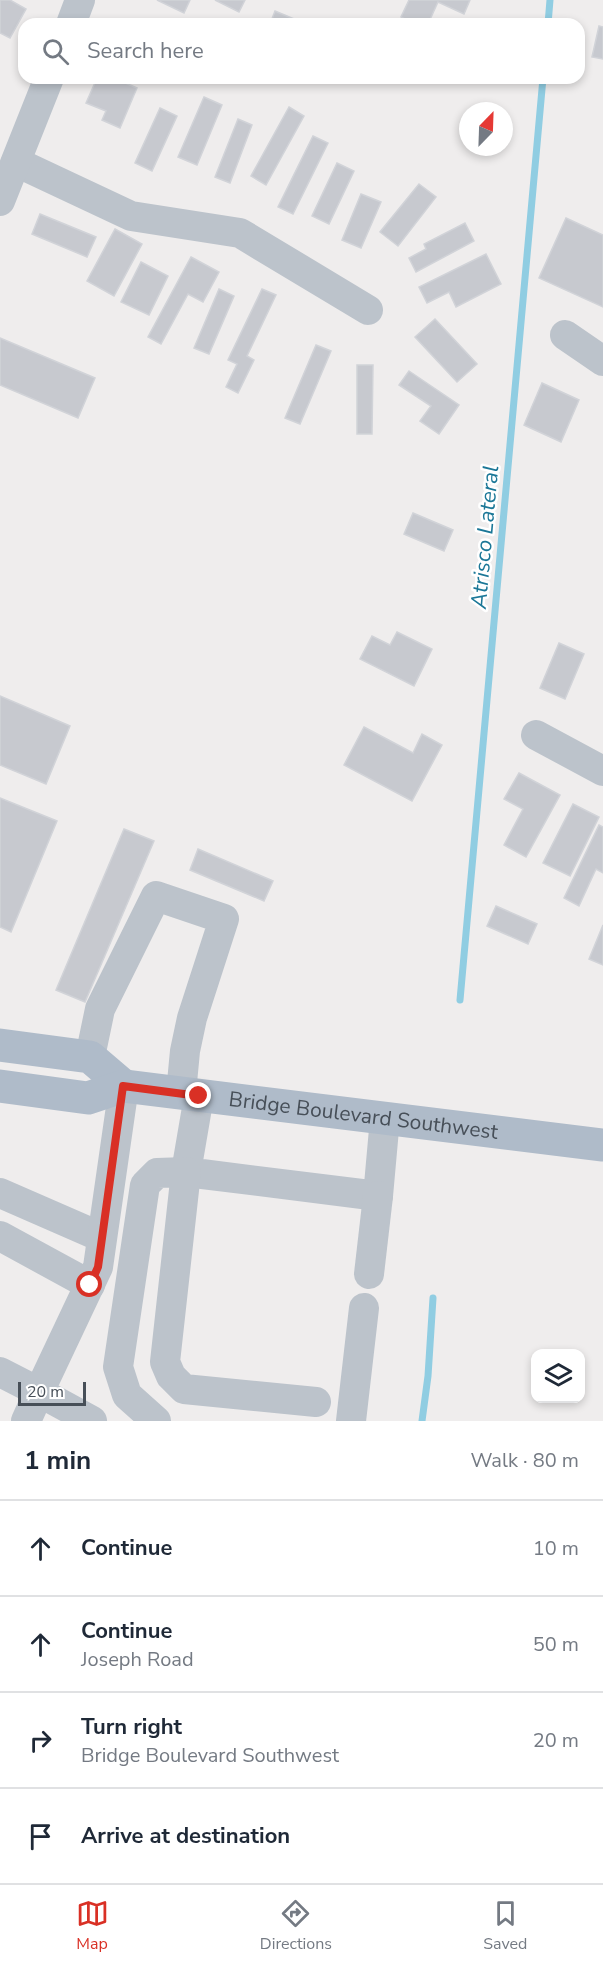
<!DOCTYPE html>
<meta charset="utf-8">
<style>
:root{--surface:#fff;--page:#f2f2f3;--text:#1f2937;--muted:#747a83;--line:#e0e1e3;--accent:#d93025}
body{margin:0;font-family:"Nunito Sans",sans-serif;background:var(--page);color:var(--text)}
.controls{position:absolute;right:18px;bottom:18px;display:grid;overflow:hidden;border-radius:12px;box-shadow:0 3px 9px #0003}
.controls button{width:54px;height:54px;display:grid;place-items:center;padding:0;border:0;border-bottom:2px solid var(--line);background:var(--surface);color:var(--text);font:30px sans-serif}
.compass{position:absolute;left:459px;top:102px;width:54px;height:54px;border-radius:50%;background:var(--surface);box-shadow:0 3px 9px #0003;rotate:23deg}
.scale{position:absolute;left:18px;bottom:15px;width:68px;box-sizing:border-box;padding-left:6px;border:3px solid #474f58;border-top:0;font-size:16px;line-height:21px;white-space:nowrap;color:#474f58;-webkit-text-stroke:4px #fff;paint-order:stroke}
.stop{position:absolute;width:18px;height:18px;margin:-14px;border:4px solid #d93025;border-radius:50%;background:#fff}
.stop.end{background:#d93025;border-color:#fff;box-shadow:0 2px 6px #0008}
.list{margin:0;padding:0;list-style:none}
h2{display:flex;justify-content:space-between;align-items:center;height:78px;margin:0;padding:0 24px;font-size:26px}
h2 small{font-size:20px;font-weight:400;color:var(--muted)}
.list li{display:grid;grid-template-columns:39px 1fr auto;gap:18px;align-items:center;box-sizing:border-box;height:96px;padding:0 24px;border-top:2px solid var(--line)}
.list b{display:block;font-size:22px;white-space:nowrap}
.list p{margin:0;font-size:20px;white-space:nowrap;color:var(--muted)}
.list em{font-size:20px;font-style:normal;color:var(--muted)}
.icon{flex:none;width:33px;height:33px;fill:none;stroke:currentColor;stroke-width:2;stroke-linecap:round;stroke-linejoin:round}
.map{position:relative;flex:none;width:603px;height:1421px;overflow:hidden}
.search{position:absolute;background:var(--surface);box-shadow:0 3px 9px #0003;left:18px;right:18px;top:18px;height:66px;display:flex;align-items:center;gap:15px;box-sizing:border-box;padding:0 21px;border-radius:18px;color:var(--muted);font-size:22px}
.sheet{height:462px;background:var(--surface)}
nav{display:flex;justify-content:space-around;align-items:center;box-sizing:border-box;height:84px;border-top:2px solid var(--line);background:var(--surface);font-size:16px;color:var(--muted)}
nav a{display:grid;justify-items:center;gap:3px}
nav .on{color:var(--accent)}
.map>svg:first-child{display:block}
</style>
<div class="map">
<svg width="603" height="1421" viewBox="0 0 603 1421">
<rect width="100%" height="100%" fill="#efeded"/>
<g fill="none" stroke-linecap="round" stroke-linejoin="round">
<g stroke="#90cde2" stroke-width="7">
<polyline points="548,24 550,0"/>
<polyline points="460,1000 543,78"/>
<polyline points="422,1421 428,1376 433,1298"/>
</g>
</g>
<g fill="#c7c9cf" stroke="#d1d3d8" stroke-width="1.5">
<polygon points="0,0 10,0 26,9 10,38 0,33"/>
<polygon points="157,0 190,0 184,13"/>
<polygon points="215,0 245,0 239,12"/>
<polygon points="409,0 470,0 464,14 438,2 428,24 415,24 401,17"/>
<polygon points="275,11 306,24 270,24"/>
<polygon points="599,26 603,27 603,59 592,57"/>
<polygon points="97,78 114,78 137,88 120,128 102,120 106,111 86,103"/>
<polygon points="204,97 222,105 197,165 178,157"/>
<polygon points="289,107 304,116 266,185 251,176"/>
<polygon points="160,108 177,116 152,171 135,163"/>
<polygon points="238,119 252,125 230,183 215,177"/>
<polygon points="313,136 328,143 293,214 278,207"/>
<polygon points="337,163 354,171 329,224 312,216"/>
<polygon points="419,184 436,197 398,246 380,232"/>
<polygon points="361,194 381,202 361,248 342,240"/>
<polygon points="40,214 96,237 87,257 32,234"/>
<polygon points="566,218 603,235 603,307 539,278"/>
<polygon points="465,223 474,241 416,272 409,258 426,249 424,244"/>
<polygon points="115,229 142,244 114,296 87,281"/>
<polygon points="486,254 501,284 456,307 449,292 427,303 419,287"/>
<polygon points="191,257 219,272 203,302 188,294 161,344 148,337"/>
<polygon points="141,262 168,276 149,315 121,302"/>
<polygon points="219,289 234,296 209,354 194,348"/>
<polygon points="262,289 276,295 247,356 254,360 238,393 226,387 237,364 228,360"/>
<polygon points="435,319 477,364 457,382 415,337"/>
<polygon points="0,338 95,378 78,418 0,385"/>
<polygon points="316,345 331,351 300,424 285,418"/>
<polygon points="357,365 373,365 372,434 357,434"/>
<polygon points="409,371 459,405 439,434 420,421 431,406 399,385"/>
<polygon points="542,383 579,400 561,442 524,425"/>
<polygon points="413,513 453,530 444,551 404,534"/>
<polygon points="397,632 432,649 414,686 360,659 372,636 390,645"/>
<polygon points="559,643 584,654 565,699 540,688"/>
<polygon points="0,696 70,726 46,784 0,765"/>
<polygon points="364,727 413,753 422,734 442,745 412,801 344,765"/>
<polygon points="519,773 560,795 526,857 504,845 523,809 504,799"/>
<polygon points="0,798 57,821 11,932 0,927"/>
<polygon points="573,804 599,817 570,876 543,863"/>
<polygon points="599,825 603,827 603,873 596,869 579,906 564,898"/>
<polygon points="124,829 154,841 85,1002 56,990"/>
<polygon points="198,849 273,881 264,901 190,870"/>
<polygon points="496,906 537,924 528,944 487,926"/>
<polygon points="603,925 603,965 589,959"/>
</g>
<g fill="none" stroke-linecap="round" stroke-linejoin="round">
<g stroke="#bcc3cb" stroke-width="30">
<polyline points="71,24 80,0"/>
<polyline points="16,162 131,216 240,233 368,310"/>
<polyline points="0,201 49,78"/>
<polyline points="565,335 603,361"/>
<polyline points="536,735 603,771"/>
<polyline points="90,1057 100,1009 156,896 224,919 192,1018 185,1051 181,1093"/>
<polyline points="199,1096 186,1172 378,1196 385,1118"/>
<polyline points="0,1193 101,1237"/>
<polyline points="0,1236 90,1285"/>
<polyline points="369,1274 378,1196"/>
<polyline points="0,1372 39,1392 26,1421"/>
<polyline points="92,1421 39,1392 98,1267 124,1086"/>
<polyline points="156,1421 127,1395 118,1367 145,1185 157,1173 186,1172 165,1362 171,1376 184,1389 316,1402"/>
<polyline points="351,1421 364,1308"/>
</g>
<g stroke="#afbbc9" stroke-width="33">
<polyline points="0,1045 90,1057 124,1086"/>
<path id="s1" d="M0,1086L88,1098L124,1086L603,1145"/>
</g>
</g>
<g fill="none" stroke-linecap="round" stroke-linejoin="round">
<polyline stroke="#d93025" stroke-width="8" points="90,1285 98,1267 123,1086 199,1096"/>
</g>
<g text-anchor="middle" stroke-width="5" stroke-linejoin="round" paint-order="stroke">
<g font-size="21" fill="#474f58" stroke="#fff">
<text dy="7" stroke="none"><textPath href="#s1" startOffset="368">Bridge Boulevard Southwest</textPath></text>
</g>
<g font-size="22" font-style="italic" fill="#1b7797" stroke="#fff">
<text transform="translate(484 537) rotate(-85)" y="8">Atrisco Lateral</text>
</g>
</g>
</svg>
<div class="controls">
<button><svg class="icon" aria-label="layers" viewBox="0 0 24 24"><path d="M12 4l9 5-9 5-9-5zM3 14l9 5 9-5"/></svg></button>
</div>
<svg class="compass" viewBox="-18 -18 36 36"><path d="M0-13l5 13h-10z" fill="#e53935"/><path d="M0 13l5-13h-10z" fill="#747a83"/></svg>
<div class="scale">20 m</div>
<div class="stop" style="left:90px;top:1285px"></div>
<div class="stop end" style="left:199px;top:1096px"></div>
<div class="search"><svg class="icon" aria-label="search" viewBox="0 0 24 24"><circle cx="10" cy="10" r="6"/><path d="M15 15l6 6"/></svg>Search here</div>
</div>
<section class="sheet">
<h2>1 min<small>Walk · 80 m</small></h2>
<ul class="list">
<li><svg class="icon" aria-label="ahead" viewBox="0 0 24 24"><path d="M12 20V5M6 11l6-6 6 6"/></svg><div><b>Continue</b></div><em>10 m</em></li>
<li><svg class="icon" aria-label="ahead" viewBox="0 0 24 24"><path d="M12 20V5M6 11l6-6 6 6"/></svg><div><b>Continue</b><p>Joseph Road</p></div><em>50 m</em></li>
<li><svg class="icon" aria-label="right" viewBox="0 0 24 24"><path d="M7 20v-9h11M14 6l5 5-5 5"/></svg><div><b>Turn right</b><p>Bridge Boulevard Southwest</p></div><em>20 m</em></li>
<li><svg class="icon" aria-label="arrive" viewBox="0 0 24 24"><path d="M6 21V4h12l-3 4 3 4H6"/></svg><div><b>Arrive at destination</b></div></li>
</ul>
</section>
<nav>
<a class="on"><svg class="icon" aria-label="map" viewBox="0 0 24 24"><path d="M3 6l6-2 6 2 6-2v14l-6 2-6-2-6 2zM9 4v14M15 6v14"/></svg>Map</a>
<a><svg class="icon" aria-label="directions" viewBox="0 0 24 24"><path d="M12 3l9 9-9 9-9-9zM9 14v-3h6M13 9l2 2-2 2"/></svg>Directions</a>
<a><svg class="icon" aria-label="saved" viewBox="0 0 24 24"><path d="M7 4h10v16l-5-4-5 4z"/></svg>Saved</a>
</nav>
